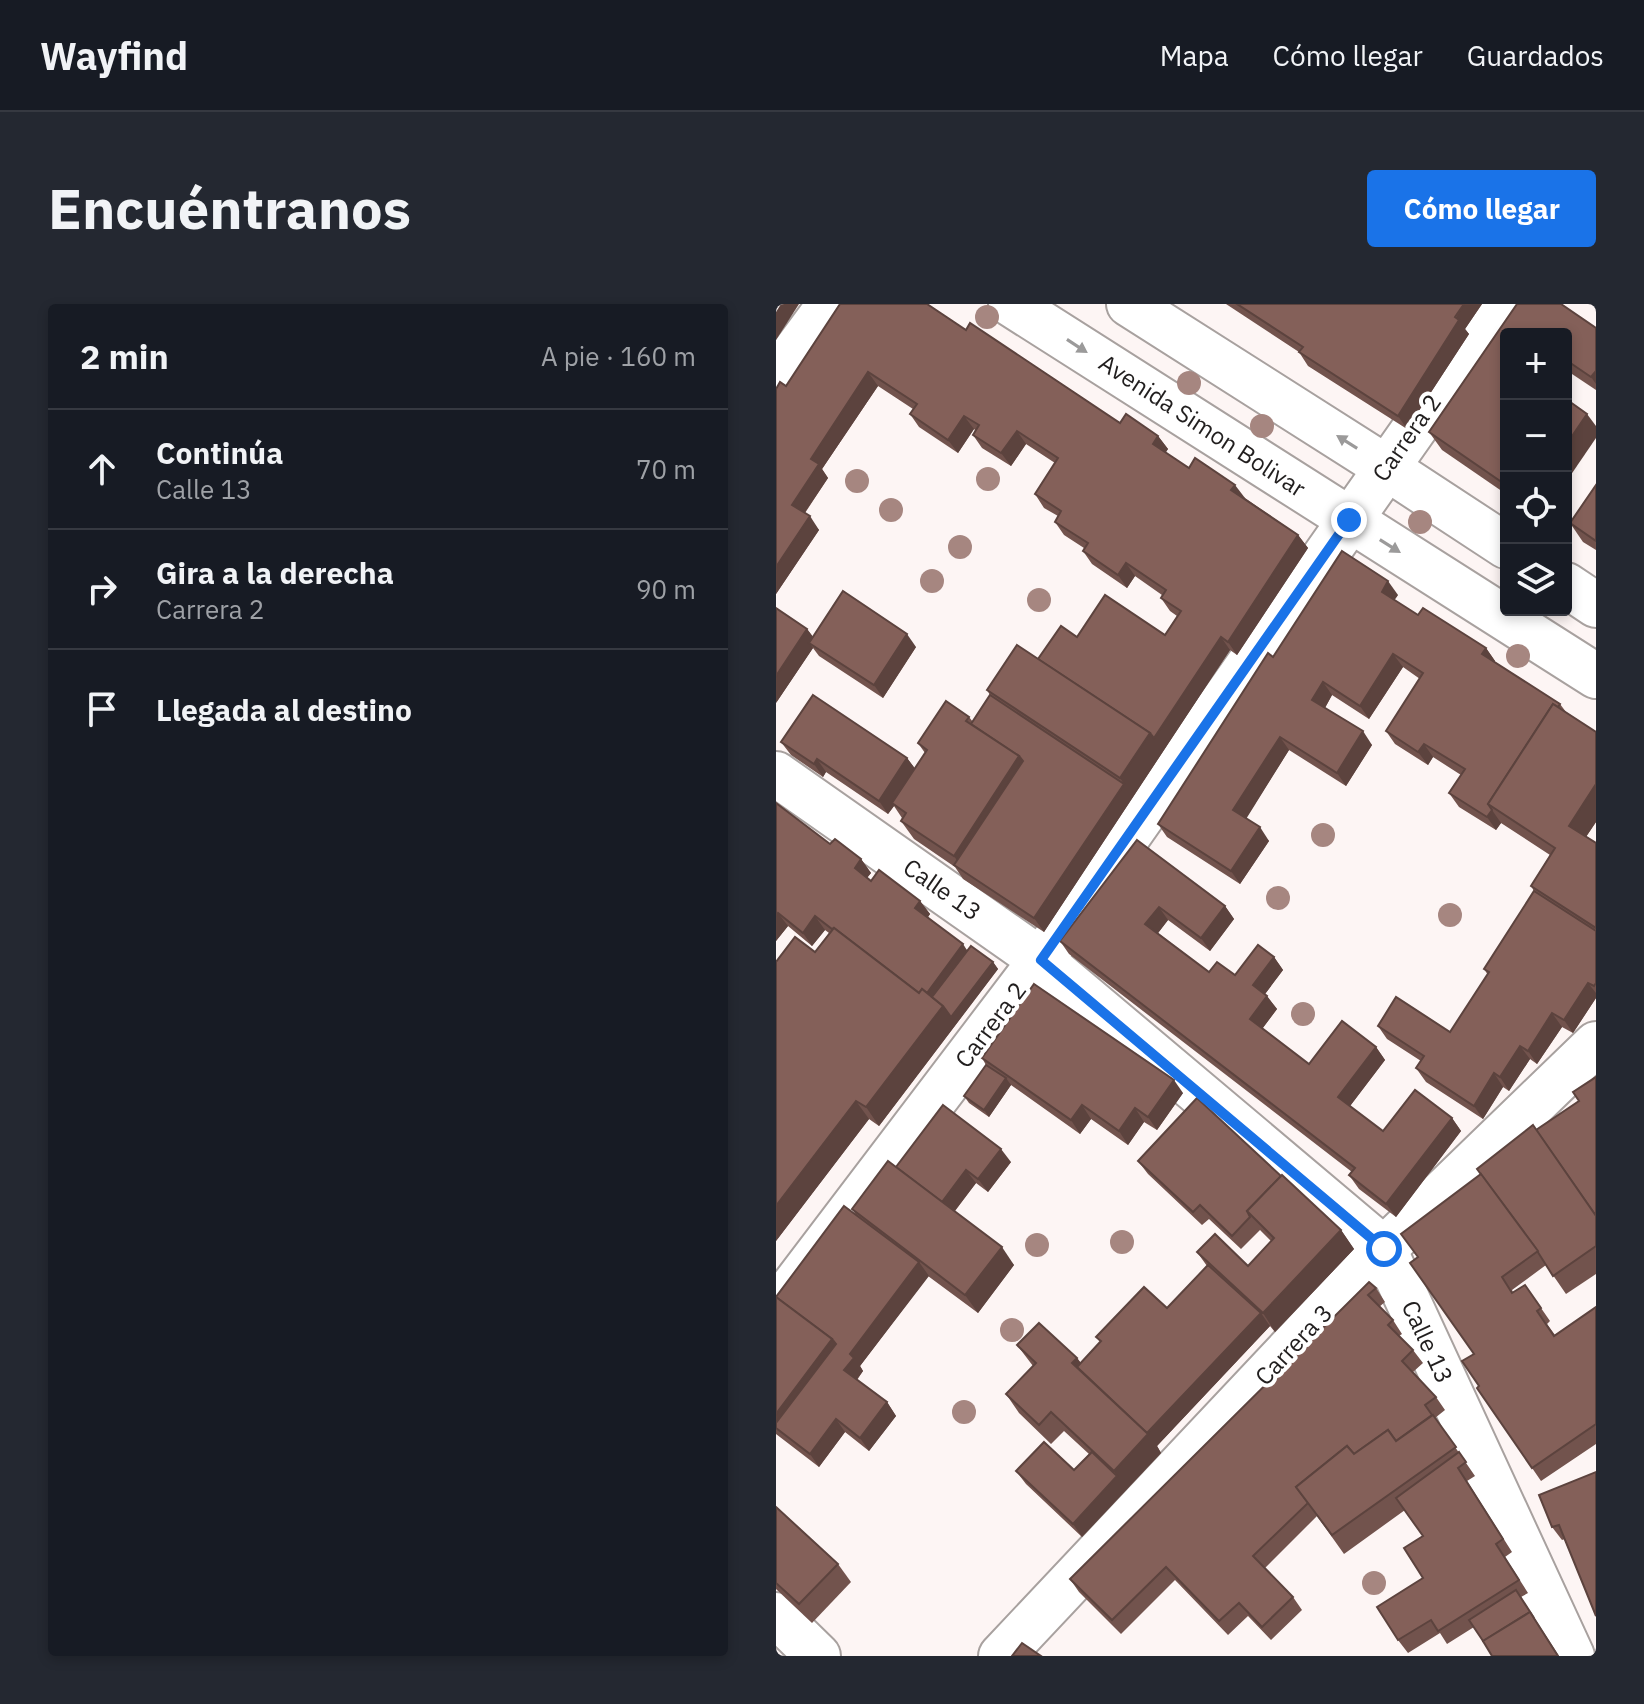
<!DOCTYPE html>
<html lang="es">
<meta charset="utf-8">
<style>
:root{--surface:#171b24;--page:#242831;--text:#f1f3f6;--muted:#9ea1a6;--line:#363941;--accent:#1a73e8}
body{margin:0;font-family:"IBM Plex Sans",sans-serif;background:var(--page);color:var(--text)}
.controls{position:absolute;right:24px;top:24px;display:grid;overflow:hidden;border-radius:8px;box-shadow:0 4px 12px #0003}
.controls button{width:72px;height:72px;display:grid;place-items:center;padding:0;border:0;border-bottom:2px solid var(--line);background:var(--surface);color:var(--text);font:40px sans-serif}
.stop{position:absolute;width:24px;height:24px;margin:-18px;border:6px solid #1a73e8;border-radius:50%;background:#fff}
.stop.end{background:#1a73e8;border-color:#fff;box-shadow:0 2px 8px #0008}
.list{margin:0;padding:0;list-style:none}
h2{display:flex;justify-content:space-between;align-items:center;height:104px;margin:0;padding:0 32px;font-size:34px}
h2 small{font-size:26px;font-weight:400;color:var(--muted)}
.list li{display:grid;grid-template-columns:52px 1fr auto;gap:24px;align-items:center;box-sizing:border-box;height:120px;padding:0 32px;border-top:2px solid var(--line)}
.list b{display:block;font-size:30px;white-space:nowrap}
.list p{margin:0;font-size:26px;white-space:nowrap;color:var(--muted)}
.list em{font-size:26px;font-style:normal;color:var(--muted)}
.icon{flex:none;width:44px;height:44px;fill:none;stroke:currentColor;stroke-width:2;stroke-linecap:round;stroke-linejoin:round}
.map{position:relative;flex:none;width:820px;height:1352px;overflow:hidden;border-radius:8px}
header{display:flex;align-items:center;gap:48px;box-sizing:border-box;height:112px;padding:0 40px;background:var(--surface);border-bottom:2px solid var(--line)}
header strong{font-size:38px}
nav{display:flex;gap:44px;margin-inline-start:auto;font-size:28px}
.intro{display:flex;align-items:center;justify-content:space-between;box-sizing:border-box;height:192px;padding:0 48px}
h1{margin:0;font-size:56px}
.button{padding:20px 36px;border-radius:8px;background:var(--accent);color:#fff;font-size:28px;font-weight:700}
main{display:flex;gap:48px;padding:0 48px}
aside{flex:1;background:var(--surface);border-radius:8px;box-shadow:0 4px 12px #0003}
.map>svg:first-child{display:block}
</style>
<header>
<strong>Wayfind</strong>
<nav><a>Mapa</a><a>Cómo llegar</a><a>Guardados</a></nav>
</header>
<div class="intro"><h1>Encuéntranos</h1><a class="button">Cómo llegar</a></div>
<main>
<aside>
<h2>2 min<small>A pie · 160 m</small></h2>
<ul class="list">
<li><svg class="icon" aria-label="ahead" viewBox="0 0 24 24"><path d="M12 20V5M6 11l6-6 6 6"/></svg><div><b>Continúa</b><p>Calle 13</p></div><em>70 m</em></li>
<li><svg class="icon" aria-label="right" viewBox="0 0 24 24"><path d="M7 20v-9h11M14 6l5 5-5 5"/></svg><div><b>Gira a la derecha</b><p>Carrera 2</p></div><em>90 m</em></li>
<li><svg class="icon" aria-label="arrive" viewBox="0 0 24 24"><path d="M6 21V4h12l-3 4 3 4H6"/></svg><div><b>Llegada al destino</b></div></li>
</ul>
</aside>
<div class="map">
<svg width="820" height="1352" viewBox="0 0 820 1352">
<rect width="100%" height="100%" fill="#fdf5f4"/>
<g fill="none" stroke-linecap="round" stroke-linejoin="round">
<g stroke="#a8a19f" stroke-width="48">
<g id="street">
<polyline points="0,73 54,0"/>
<polyline points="0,470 265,656 608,945 796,1352"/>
<polyline points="0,1005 265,656 726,0"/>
<polyline points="0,1311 42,1352"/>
<polyline points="225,1352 608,945 820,740"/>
</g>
</g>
<g stroke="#a8a19f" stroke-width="48">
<g id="secondary">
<polyline points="235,0 820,372"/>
<polyline points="353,0 611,164 730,242"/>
<polyline points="790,281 820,301"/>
</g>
</g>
<use href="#street" stroke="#fff" stroke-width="44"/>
<use href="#secondary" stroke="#fff" stroke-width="44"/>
</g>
<g fill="#a68680">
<circle cx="211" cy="13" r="12"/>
<circle cx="413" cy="79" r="12"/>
<circle cx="486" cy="122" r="12"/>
<circle cx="212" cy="175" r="12"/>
<circle cx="81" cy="177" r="12"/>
<circle cx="115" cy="206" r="12"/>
<circle cx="644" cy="218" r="12"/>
<circle cx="184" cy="243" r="12"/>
<circle cx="156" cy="277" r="12"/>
<circle cx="263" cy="296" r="12"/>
<circle cx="742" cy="352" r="12"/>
<circle cx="547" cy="531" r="12"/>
<circle cx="502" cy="594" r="12"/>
<circle cx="674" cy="611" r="12"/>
<circle cx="527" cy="710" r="12"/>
<circle cx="346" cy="938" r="12"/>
<circle cx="261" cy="941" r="12"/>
<circle cx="236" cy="1026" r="12"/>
<circle cx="188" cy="1108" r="12"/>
<circle cx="598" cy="1279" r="12"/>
</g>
<g fill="#72534d">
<polygon points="450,0 706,0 689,25 693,30 631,125 532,62 523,48"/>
<polygon points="741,0 785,0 820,24 820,86 793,68 790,72 790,30 730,30 730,190 666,146 653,128"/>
<polygon points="190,26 344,119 382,132 392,145 389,149 413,164 469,194 522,231 532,244 461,351 454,346 268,628 187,575 179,563 138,535 125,517 126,514 118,502 112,510 50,468 47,473 15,451 5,438 131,454 139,465 149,449 142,439 193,413 197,418 214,391 211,386 262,355 301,333 389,331 401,312 394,307 385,294 386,291 359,272 351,284 316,260 307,247 308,244 288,231 279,218 282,212 268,204 259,190 279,159 250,140 235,162 206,144 197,131 199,126 198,125 182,149 143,123 134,110 137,105 102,82 46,165 52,174 29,209 43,226 0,290 10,82"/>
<polygon points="820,181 820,246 807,238 794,219"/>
<polygon points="622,291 618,296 642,311 710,344 719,357 719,358 784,400 790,408 820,428 820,518 810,533 820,539 820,694 797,729 786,723 761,760 754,755 733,787 727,783 707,815 650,778 640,764 645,757 611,735 602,722 674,728 712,671 708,665 758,587 755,582 774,551 725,519 720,526 683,503 673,489 685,471 657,453 652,461 619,440 610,427 644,375 627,363 593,415 556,391 549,404 596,441 570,482 513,446 470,514 493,537 464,580 391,533 382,520 497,353"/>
<polygon points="31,325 37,333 140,343 107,394 43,352 37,344 0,399"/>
<polygon points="0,499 54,540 85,555 95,569 91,574 95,577 144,597 154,610 152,613 192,647 217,658 222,665 103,822 93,815 0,937 39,648 53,629 49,626 36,642 12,622 0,637"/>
<polygon points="361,536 449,602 458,615 434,647 392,616 382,629 433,668 459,671 498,653 507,666 489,690 501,705 486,725 533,760 600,743 609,756 574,802 607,827 676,814 685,827 620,913 583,885 573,871 576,868 293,650 284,637"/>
<polygon points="206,754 407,789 381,826 368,818 352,841 315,815 304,830 235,781 213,813 193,799 188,792 210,761"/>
<polygon points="820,773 820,970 790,990 770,961 736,986 737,988 749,981 774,1017 771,1020 779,1031 820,1003 820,1140 765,1177 701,1084 703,1082 698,1050 642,954 763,830 803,797"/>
<polygon points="362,857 505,872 565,926 578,945 499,1028 494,1022 381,1142 385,1149 306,1233 250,1180 240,1167 298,1166 313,1150 288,1127 275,1140 243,1109 230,1090 257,1062 241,1041 301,1054 305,1059 324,1038 320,1033 391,1004 431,962 421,948 472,962 495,937 484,926 465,945 433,915 426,921 372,870"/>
<polygon points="235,858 212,888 200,879 179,907 238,961 202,1009 152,972 84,1062 87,1067 81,1076 111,1098 120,1112 93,1147 69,1128 43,1163 0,1130 0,993 80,911 76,905 120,863"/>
<polygon points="600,984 609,998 603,1003 617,1016 626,1030 623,1032 637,1046 647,1059 637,1068 660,1093 669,1106 659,1114 699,1172 691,1177 736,1248 729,1253 752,1289 745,1293 783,1352 716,1352 698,1323 671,1340 664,1329 632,1349 622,1336 647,1274 647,1232 629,1206 568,1250 541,1212 489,1264 517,1293 526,1306 495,1336 472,1312 452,1331 399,1276 345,1330 303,1288 294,1275"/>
<polygon points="820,1168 789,1235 786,1236 776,1223"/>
<polygon points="0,1203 62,1260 75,1278 36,1319 0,1285"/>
</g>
<g fill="#5c433e">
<polygon points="5,0 23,0 0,36 0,8"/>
<polygon points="688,0 706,0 689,25 693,30 631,125 622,112"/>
<polygon points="820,67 820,80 815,73"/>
<polygon points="92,68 102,82 46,165 52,174 25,214 16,201 35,155"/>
<polygon points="811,110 820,122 820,134 790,178 790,141"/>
<polygon points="188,112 198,125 182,149 172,136"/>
<polygon points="241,127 250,140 235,162 225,149"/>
<polygon points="382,132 392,145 386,154 377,140"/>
<polygon points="459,181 469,194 464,200 455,186"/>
<polygon points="34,212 43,226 0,290 0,263"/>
<polygon points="522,231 532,244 461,351 452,338"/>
<polygon points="350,259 359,272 351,284 342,271"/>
<polygon points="612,277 622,291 615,301 606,288"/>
<polygon points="31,325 41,338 33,339 37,344 0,399 0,372"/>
<polygon points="131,330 140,343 107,394 98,381"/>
<polygon points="445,333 454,346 268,628 258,614 348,480 344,474 374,429"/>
<polygon points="710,344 719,357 715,363 706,350"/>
<polygon points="617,350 627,363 593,415 584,402"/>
<polygon points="547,378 556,391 546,409 536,396"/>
<polygon points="587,427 596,441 570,482 561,469"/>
<polygon points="504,433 513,446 467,520 457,506"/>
<polygon points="648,440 657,453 652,461 642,448"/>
<polygon points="243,452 256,470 190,570 178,552"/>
<polygon points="131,454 141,467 116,499 118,502 112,510 103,497"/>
<polygon points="41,455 50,468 47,473 38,460"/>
<polygon points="820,480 820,518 805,540 793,522"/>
<polygon points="716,506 725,519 720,526 711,513"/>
<polygon points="484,523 493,537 464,580 455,567"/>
<polygon points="85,555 95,569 88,577 79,564"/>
<polygon points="144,597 154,610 149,617 139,604"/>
<polygon points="449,602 458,615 434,647 425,634"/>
<polygon points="383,603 392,616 379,633 369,620"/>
<polygon points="2,609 12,622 0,637 0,612"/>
<polygon points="39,612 49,626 36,642 27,629"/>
<polygon points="187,640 196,654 160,701 147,694"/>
<polygon points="498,653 507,666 486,694 477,681"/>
<polygon points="217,658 222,665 103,822 90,803 167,702"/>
<polygon points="812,679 820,689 820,694 797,729 788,716"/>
<polygon points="491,692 501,705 483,729 474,715"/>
<polygon points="776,709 786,723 761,760 752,747"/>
<polygon points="744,742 754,755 733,787 724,773"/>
<polygon points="600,743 609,756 571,806 562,793"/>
<polygon points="718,769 727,783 707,815 698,802"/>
<polygon points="230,774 235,781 213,813 208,806"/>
<polygon points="398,776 407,789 381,826 372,813"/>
<polygon points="80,797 93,815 0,937 0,902"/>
<polygon points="306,801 315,815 304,830 295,816"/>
<polygon points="359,804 368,818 352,841 343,827"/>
<polygon points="676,814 685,827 620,913 610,900"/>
<polygon points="225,845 235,858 212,888 202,875"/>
<polygon points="190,866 200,879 174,913 165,900"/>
<polygon points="565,926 578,945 499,1028 487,1009"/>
<polygon points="226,943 238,961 202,1009 189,991"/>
<polygon points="143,958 153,972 84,1062 87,1067 78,1079 68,1066 74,1050"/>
<polygon points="485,1009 494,1022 381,1142 385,1149 306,1233 297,1220 341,1172 338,1167 370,1130"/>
<polygon points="56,1035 69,1054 0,1124 0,1110"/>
<polygon points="301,1054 314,1072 296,1059"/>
<polygon points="111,1098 120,1112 93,1147 84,1134"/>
<polygon points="60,1115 69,1128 43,1163 34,1150"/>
</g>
<g fill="#846059" stroke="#5c433e" stroke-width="2">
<polygon points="64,0 151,0 190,26 194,19 344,119 350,110 382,132 377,140 413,164 419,154 459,181 455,186 522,231 452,338 445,333 378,434 374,429 262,355 285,322 301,333 329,291 389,331 405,307 385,294 390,286 350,259 342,271 307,247 312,239 279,218 285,207 259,190 282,154 241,127 225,149 197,131 203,121 188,112 172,136 134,110 141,100 92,68 35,155 43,160 16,201 34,212 0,263 0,85 4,78 10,82"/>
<polygon points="461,0 688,0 679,13 683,16 622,112 523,48 527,43"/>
<polygon points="741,0 785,0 820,24 820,67 815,73 790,56 790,30 730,30 730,181 653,128"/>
<polygon points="790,95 811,110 790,141"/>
<polygon points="820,181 820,237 794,219"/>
<polygon points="566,247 612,277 606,288 642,311 647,304 710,344 706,350 784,400 782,403 777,400 712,500 716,506 711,513 673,489 689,465 648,440 642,448 610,427 647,369 617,350 584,402 547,378 536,396 587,427 561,469 504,433 457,506 484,523 455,567 382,520 492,349 497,353"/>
<polygon points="67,287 131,330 98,381 33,339"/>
<polygon points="0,304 31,325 0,372"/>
<polygon points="241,341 374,429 344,474 211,386"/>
<polygon points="37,391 131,454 103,497 41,455 38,460 5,438"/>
<polygon points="214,391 348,480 258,614 178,561 247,457 243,452 195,420"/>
<polygon points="170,397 193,413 190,417 243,452 178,552 125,517 130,509 116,499 151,446 142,439"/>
<polygon points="777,400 820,428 820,480 793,522 820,539 820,624 755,582 779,544 712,500"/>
<polygon points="0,499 54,540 59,535 85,555 79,564 95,577 103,566 144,597 139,604 187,640 151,689 146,685 143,689 58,624 56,625 39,612 27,629 2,609 0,612"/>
<polygon points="361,536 449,602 425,634 383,603 369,620 433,668 441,658 459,671 482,641 498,653 477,681 491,692 474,715 533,760 566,717 600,743 562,793 607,827 639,786 676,814 610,900 573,871 579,864 284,637"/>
<polygon points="758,587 820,627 820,679 818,682 812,679 788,716 776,709 752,747 744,742 724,773 718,769 698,802 640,764 648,752 602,722 620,693 674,728 713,668 708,665"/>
<polygon points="58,624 143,689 146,685 167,702 90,803 80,797 0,902 0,658 19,633 39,648"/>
<polygon points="195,642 217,658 175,713 167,702 156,693"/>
<polygon points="258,680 398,776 372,813 359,804 343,827 306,801 295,816 206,754"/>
<polygon points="210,761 230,774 208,806 188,792"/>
<polygon points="820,773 820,912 760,826 803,797 797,788"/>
<polygon points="421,794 505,872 471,907 474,913 456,932 424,901 417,908 362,857"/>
<polygon points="167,801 225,845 202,875 190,866 166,898 120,863"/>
<polygon points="757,821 820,912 820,942 777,972 758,942 701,865"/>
<polygon points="112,857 226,943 189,991 76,905"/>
<polygon points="705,870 762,947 726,973 736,989 749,981 765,1004 761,1007 778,1032 820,1003 820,1120 756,1164 701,1084 703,1082 686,1057 698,1050 634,959 642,953 625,930"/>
<polygon points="506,871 565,926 487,1009 421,948 439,930 472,962 498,934 471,907"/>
<polygon points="68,902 143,958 74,1050 78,1054 68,1066 111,1098 84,1134 60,1115 34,1150 0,1124 0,1119 60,1040 56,1035 0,993"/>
<polygon points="432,961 485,1009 371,1129 301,1063 325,1037 320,1033 368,983 391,1004"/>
<polygon points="593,978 600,984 592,991 617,1016 612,1021 637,1046 626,1057 660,1093 649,1101 656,1111 620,1137 612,1126 578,1150 571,1142 520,1183 532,1199 477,1252 517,1293 486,1323 463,1299 443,1317 390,1263 336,1316 294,1275"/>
<polygon points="0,993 56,1035 0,1110"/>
<polygon points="263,1019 301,1054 296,1059 372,1130 338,1167 275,1108 263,1121 230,1090 260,1059 241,1041"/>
<polygon points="657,1111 680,1143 556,1231 520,1183 571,1142 578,1150 612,1126 620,1137"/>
<polygon points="268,1138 298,1166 316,1148 341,1172 297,1220 240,1167"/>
<polygon points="683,1148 690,1158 682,1164 727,1235 720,1240 743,1276 662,1327 655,1316 622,1336 601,1303 647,1274 628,1244 647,1232 620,1194"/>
<polygon points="820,1168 820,1312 783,1221 776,1223 763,1191"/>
<polygon points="0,1203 62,1260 23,1300 0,1279"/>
<polygon points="740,1286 758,1314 754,1308 707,1337 693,1316"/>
<polygon points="754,1308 782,1352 716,1352 707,1337"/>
<polygon points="246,1339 265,1352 236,1352"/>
</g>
<defs><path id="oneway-solid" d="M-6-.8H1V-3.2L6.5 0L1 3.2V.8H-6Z" transform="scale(2)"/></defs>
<g fill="#9b9a9a">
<use href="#oneway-solid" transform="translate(301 42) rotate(33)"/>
<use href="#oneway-solid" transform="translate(571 138) rotate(-148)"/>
<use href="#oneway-solid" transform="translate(614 242) rotate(32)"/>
</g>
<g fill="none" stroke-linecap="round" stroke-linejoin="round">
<polyline stroke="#1a73e8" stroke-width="10" points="573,216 265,656 608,945"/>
</g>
<g text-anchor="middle" stroke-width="8" stroke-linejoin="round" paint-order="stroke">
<g font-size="24" fill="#211e1e" stroke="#fff">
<text transform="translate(426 122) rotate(33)" y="8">Avenida Simon Bolivar</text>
<text transform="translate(631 134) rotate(-55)" y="8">Carrera 2</text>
<text transform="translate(166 586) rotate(35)" y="8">Calle 13</text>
<text transform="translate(215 721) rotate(-53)" y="8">Carrera 2</text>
<text transform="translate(651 1038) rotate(65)" y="8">Calle 13</text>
<text transform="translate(518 1041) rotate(-47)" y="8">Carrera 3</text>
</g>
</g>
</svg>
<div class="controls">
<button>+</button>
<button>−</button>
<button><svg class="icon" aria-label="locate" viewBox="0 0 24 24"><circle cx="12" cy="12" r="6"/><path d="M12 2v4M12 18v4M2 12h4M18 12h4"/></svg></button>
<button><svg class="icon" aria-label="layers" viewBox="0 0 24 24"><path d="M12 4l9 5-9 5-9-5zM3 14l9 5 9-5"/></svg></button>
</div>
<div class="stop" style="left:608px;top:945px"></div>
<div class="stop end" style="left:573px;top:216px"></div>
</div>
</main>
